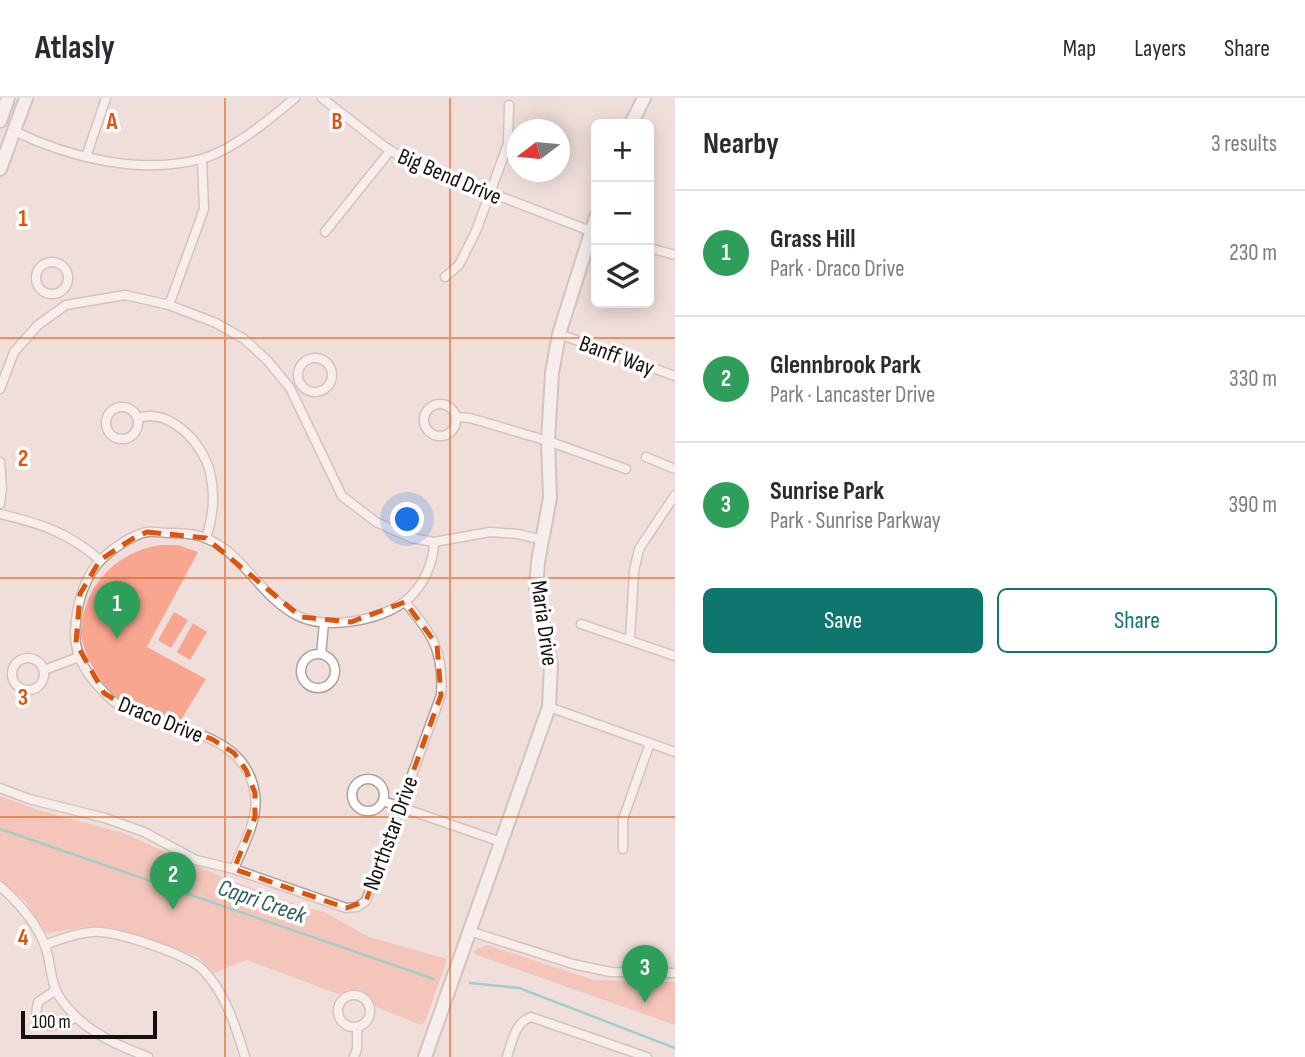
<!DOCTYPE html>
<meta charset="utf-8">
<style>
:root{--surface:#fff;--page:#f7f7f7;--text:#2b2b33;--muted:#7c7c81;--line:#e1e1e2;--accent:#0f766e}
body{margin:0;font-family:"Sofia Sans Condensed",sans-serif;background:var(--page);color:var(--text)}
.controls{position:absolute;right:21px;top:21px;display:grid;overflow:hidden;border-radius:10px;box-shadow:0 4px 18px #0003}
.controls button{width:63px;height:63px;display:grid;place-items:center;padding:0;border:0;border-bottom:2px solid var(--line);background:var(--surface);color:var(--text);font:35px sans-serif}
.compass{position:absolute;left:507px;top:21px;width:63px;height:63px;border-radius:50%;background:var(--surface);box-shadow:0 4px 18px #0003;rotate:254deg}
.scale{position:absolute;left:21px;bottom:18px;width:136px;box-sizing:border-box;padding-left:7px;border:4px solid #15100e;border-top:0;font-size:19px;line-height:24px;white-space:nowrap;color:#15100e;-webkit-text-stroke:5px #fff;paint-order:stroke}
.you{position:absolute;left:408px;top:422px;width:24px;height:24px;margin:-18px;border:5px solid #fff;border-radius:50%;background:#1a73e8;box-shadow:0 0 0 10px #1a73e833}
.badge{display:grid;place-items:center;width:46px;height:46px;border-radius:50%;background:var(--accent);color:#fff;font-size:23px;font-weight:700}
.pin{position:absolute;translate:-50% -58px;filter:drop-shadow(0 2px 4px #0008)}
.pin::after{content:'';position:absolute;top:37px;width:24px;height:21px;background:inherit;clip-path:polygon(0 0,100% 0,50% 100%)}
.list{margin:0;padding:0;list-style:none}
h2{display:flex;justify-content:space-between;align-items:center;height:91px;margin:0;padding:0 28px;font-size:30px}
h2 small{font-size:23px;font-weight:400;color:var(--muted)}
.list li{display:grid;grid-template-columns:46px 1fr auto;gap:21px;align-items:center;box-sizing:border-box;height:126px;padding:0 28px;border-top:2px solid var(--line)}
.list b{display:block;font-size:26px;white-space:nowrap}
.list p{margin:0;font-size:23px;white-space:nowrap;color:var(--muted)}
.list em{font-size:23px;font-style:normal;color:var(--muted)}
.actions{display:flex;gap:14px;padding:21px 28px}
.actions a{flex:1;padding:16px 0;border:2px solid var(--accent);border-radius:10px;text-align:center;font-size:24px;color:var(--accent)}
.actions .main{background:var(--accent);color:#fff}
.icon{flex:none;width:38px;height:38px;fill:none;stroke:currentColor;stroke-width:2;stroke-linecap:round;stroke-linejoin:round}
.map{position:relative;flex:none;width:675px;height:959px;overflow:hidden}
header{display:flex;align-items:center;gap:42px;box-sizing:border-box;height:98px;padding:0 35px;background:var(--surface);border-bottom:2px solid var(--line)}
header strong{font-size:33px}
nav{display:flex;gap:38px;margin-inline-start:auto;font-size:24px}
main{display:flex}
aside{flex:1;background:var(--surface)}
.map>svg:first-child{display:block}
</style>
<header>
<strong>Atlasly</strong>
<nav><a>Map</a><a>Layers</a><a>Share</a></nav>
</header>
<main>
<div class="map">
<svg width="675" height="959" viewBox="0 0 675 959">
<rect width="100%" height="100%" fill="#f0deda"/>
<g fill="#f9a691">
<path d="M160,447H178L198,454L147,549L206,581L179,625C155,616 125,610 107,589C95,575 80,550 81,531C85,486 117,454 160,447Z"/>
<polygon points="174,514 188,522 171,550 158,542"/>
<polygon points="193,525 207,534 190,562 177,554"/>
<path d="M0,698L38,712L123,735L224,780L303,809L324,814L369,839L447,861L425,924L421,927L376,909C368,890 355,888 338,896L247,862L214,875L197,858L112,830L92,828L48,835L44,832L26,804L0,782Z"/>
<polygon points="487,847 594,882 675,884 675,927 474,856 475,852"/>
</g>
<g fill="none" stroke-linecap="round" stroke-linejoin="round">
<g stroke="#42bab8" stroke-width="2.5">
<polyline points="0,731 434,881"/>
<polyline points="470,885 519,890 675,950"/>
</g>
<g stroke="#b1a19c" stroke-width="11">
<g id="street">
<polyline points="322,0 385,49 408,63 593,134"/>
<path d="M14,33C70,60 140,77 201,61C232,53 270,21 295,0"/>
<polyline points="86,59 106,0"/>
<polyline points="325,134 390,53"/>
<polyline points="649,150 675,157"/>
<circle cx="52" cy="180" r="16"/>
<polyline points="445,179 459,167 476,133 508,46 509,7"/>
<polyline points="169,207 204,111 202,61"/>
<polyline points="559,236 675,278"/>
<circle cx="315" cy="277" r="17"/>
<polyline points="0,291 14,254 38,227 66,207 125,197 169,207 216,225 244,241 267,262 290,290 342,398 376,424 412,440 434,444 490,434 518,436 543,442"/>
<circle cx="440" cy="322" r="16"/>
<circle cx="122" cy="325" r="16"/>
<polyline points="456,319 470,320 548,343 626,371"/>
<path d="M138,320C170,310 202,344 210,374C215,395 213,419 206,440"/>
<polyline points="646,359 675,371"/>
<polyline points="0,364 2,390 0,406"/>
<path d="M0,416C40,425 69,435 100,462"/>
<polyline points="581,526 675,558"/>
<polyline points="630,542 634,473 639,451 675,397"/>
<circle cx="318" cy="573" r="17"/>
<polyline points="321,556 324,525"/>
<circle cx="28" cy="576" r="16"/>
<polyline points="44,572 79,559"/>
<polyline points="549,609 675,654"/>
<circle cx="368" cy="697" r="16"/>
<path d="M0,690L29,701L105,720L144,734L196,762L234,771L346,810L357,809L366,803L441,597C444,554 433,536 405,504"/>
<polyline points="383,703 501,744"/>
<polyline points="623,751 623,721 650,645"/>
<path d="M234,771C243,748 259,721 255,696C245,628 161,634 116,605C106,598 98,588 90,578C78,562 73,543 76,523C78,502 86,476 102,461C113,450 132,437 147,434C154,433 162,435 169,435C180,435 194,435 205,440C242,453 261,500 298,518C327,532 378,523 404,504C422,491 434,465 434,444"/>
<path d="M0,788C18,804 37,825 45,848C51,863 50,881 57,895C78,930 113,946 148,959"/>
<polyline points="469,833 573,866 610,874 675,875"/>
<path d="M45,847C60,841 76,835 92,834C114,832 187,856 203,872C225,894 236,929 245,959"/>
<polyline points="56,892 38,904 36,916 42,926 51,928 77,920"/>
<circle cx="354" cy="913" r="16"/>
<polyline points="354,959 357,951 357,929"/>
<path d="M507,959C512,944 515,924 531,919L647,959"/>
</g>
</g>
<g stroke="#b1a19c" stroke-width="16">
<g id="secondary">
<polyline points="0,23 8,0"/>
<polyline points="631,26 644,0"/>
<polyline points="0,71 26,0"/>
<polyline points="425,959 549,609 551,567 536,490 538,464 550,400 548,343 552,275 559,236 596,119"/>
</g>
</g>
<use href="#street" stroke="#fff" stroke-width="8"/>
<use href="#secondary" stroke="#fff" stroke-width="12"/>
</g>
<path d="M0 0H675V959H0ZM147,434L206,440L301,519L351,524L405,504L437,547L441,597L366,803L346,810L234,771L255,719V695L246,672L234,655L212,641L135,614L104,595L76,545L80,496L100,462L132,441Z" fill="#f0deda" fill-opacity=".55" fill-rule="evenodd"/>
<path fill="none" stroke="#dd550c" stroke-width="5" stroke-dasharray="14 9" stroke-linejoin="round" d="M147,434L206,440L301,519L351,524L405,504L437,547L441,597L366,803L346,810L234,771L255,719V695L246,672L234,655L212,641L135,614L104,595L76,545L80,496L100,462L132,441Z"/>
<path fill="none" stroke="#dd550c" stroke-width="2" stroke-opacity="0.55" d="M225,0V959M450,0V959M0,240H675M0,480H675M0,719H675"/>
<g text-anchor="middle" stroke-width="7" stroke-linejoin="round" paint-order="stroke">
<g font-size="23" fill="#15100e" stroke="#fff">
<text transform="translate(450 78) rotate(23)" y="8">Big Bend Drive</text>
<text transform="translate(617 257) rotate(20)" y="8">Banff Way</text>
<text transform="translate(545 525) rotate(82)" y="8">Maria Drive</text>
<text transform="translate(161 621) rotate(22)" y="8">Draco Drive</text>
<text transform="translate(390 735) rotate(-70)" y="8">Northstar Drive</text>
</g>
<g font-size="24" font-style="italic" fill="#2e605f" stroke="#fff">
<text transform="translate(262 803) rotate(19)" y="8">Capri Creek</text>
</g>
</g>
<g font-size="23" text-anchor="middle" font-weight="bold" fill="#dd550c" stroke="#fff" stroke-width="7" stroke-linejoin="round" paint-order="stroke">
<text x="112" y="31">A</text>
<text x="337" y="31">B</text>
<text x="23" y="128">1</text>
<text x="23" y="368">2</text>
<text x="23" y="607">3</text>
<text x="23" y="847">4</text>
</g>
</svg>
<div class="controls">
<button>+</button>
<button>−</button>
<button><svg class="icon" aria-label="layers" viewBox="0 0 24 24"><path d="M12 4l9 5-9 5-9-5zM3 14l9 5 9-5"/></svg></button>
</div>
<svg class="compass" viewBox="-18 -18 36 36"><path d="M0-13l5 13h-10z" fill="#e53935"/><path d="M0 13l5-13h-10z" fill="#7c7c81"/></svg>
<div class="scale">100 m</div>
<div class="you"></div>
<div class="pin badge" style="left:117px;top:541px;background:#2e9e5b">1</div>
<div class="pin badge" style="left:173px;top:812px;background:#2e9e5b">2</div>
<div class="pin badge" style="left:645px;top:905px;background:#2e9e5b">3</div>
</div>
<aside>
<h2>Nearby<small>3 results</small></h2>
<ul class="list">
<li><span class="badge" style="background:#2e9e5b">1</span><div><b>Grass Hill</b><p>Park · Draco Drive</p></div><em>230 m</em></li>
<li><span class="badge" style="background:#2e9e5b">2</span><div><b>Glennbrook Park</b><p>Park · Lancaster Drive</p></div><em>330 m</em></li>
<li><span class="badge" style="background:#2e9e5b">3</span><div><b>Sunrise Park</b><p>Park · Sunrise Parkway</p></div><em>390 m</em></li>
</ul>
<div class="actions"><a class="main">Save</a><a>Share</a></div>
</aside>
</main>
